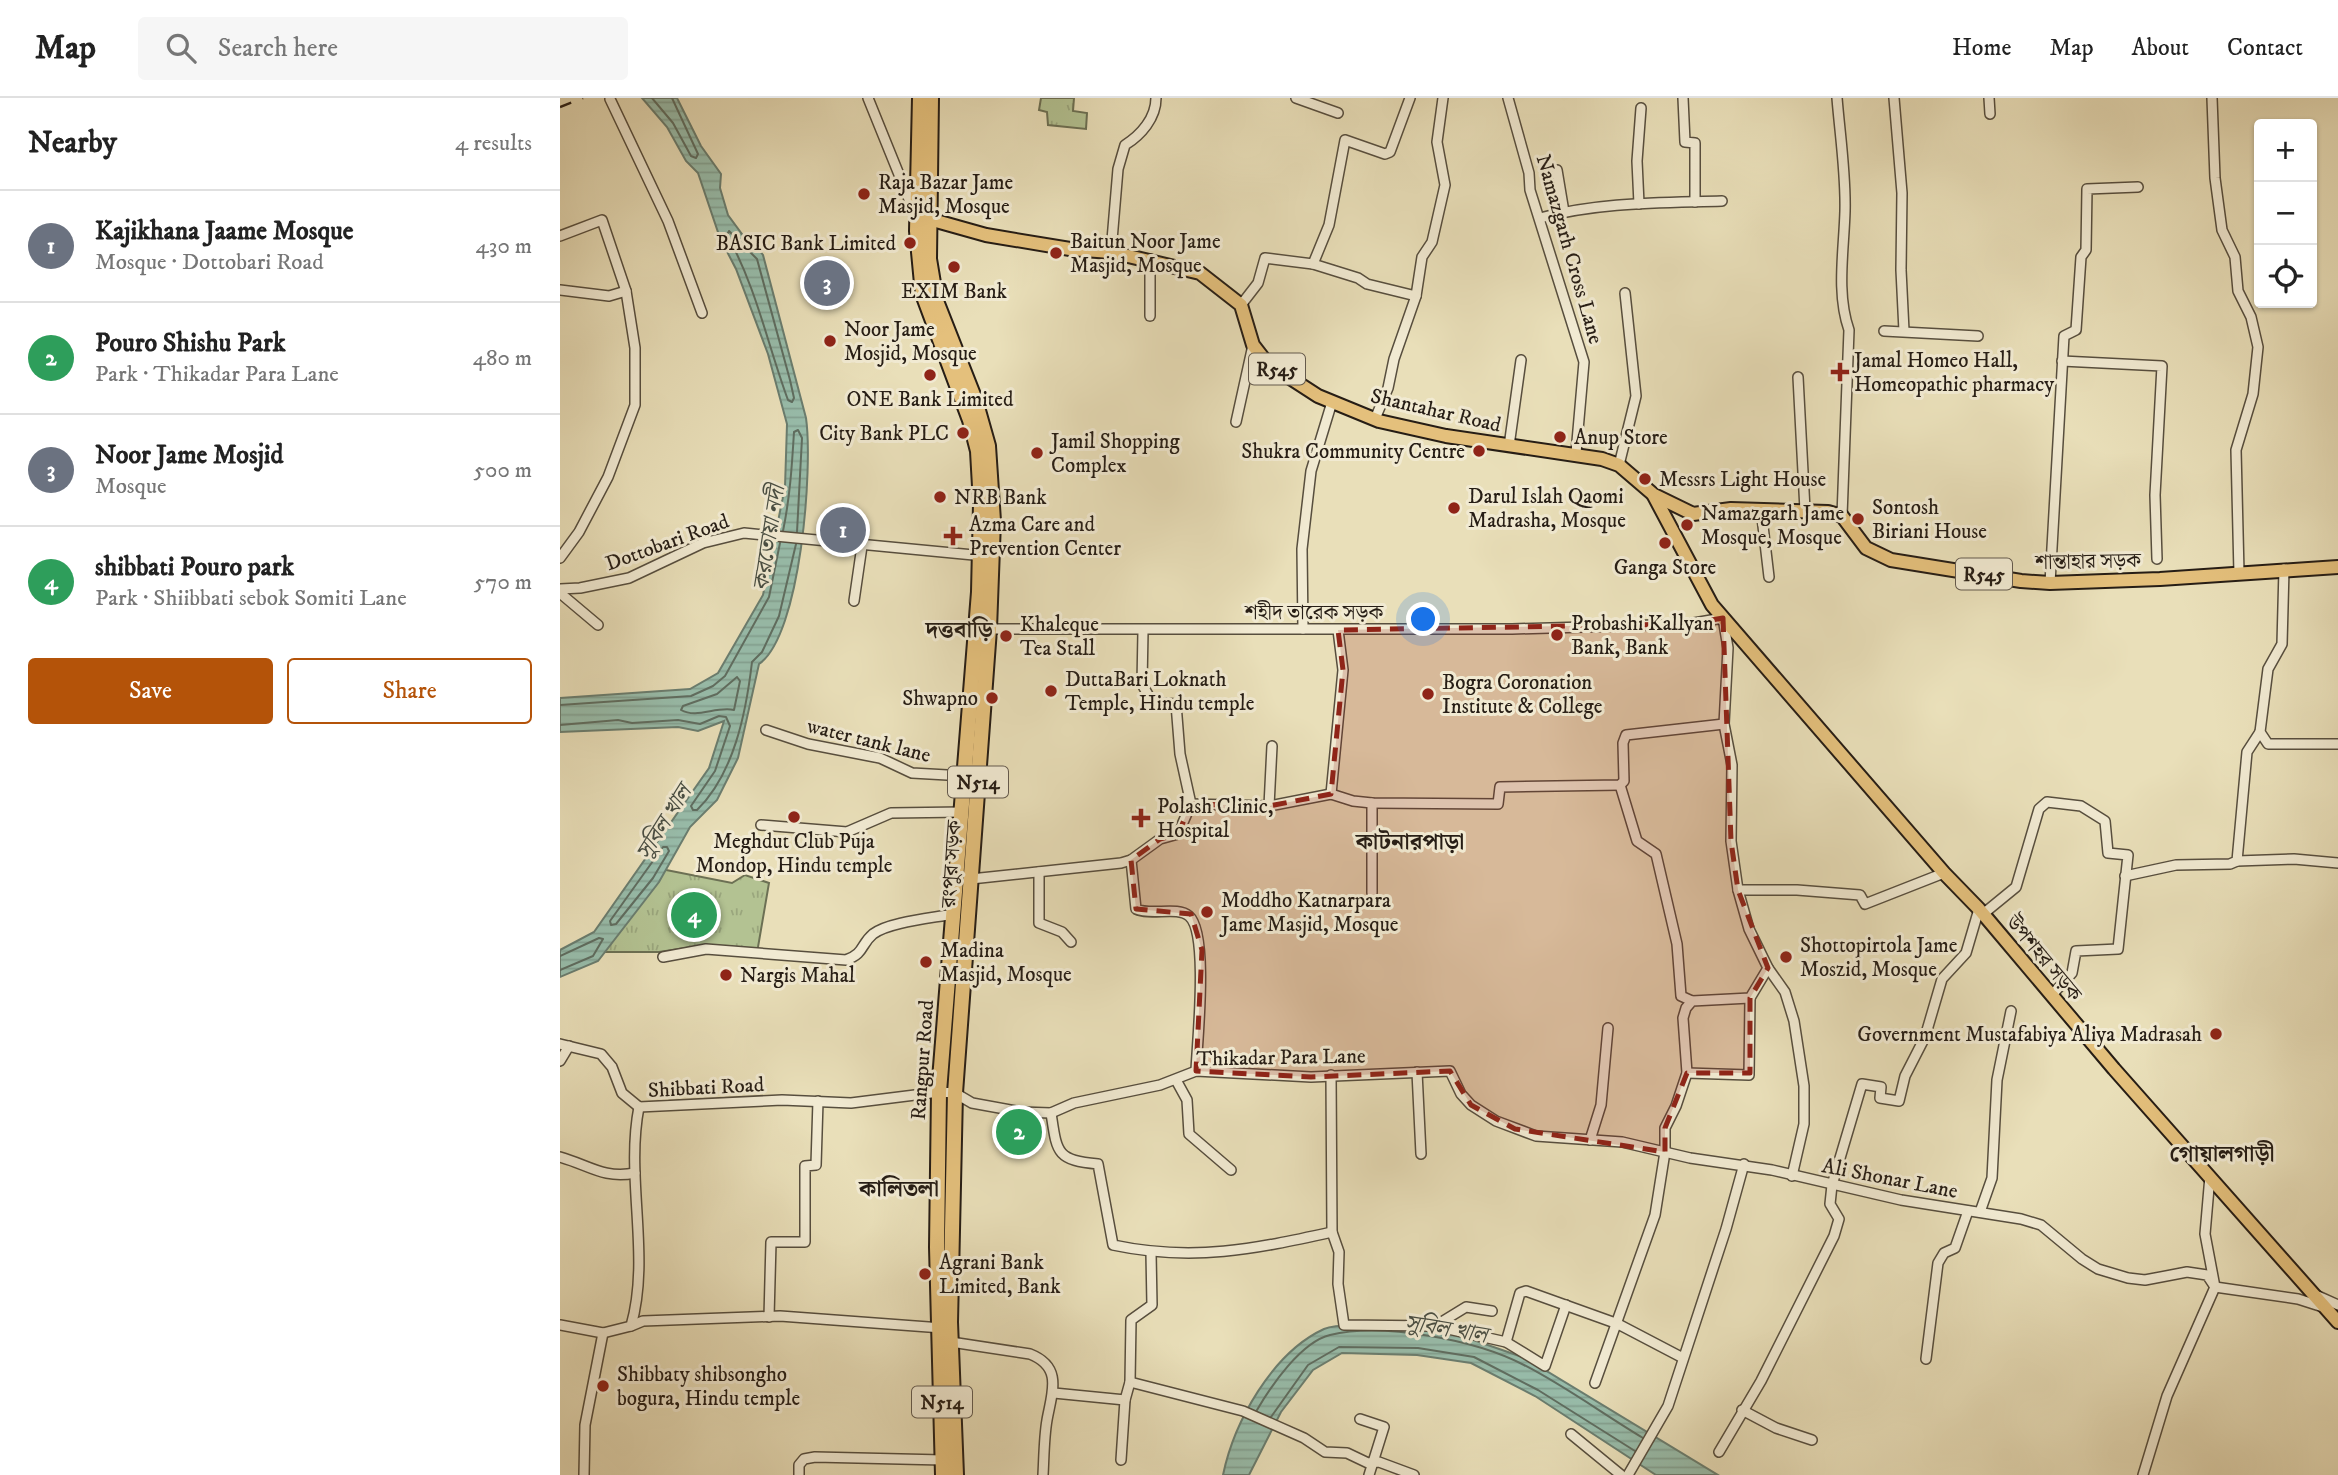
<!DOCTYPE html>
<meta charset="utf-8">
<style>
:root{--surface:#fff;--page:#f6f6f6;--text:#222;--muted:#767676;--line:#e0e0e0;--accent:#b45309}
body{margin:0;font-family:"IM FELL DW Pica","Noto Serif Bengali",serif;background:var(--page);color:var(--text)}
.controls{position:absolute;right:21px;top:21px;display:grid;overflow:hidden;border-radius:7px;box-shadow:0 2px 5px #0004}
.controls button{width:63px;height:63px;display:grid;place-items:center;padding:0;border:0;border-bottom:2px solid var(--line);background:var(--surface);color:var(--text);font:35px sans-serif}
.you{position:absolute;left:864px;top:522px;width:24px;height:24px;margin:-18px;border:5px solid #fff;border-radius:50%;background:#1a73e8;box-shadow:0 0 0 10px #1a73e833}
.badge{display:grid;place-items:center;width:46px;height:46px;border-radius:50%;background:var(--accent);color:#fff;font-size:23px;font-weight:700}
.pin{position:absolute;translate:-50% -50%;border:4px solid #fff;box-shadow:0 2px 7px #0006}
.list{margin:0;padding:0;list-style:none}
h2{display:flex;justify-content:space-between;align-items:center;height:91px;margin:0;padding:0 28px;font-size:30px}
h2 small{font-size:23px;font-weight:400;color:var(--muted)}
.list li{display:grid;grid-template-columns:46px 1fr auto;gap:21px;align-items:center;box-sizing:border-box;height:112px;padding:0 28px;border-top:2px solid var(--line)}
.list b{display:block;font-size:26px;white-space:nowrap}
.list p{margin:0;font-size:23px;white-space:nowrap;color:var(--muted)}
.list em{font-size:23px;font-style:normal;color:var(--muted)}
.actions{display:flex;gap:14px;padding:21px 28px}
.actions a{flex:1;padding:16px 0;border:2px solid var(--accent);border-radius:7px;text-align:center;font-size:24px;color:var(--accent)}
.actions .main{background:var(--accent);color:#fff}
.icon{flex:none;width:38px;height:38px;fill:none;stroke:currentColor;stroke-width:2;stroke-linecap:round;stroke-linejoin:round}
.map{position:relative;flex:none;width:1778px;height:1377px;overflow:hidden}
header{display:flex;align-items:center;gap:42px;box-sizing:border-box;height:98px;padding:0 35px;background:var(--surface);border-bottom:2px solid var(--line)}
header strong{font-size:33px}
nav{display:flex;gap:38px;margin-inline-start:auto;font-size:24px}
.search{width:490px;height:63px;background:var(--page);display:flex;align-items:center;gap:18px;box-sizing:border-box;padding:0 24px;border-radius:7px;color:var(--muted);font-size:26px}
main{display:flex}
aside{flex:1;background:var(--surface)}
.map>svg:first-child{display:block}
</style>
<header>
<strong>Map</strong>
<div class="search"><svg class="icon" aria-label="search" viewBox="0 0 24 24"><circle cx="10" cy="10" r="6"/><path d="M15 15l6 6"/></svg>Search here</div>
<nav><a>Home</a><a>Map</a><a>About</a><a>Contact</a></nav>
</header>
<main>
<aside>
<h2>Nearby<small>4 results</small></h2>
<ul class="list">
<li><span class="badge" style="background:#6b7280">1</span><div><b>Kajikhana Jaame Mosque</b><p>Mosque · Dottobari Road</p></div><em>430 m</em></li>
<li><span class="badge" style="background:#2e9e5b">2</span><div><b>Pouro Shishu Park</b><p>Park · Thikadar Para Lane</p></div><em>480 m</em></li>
<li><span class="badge" style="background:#6b7280">3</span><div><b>Noor Jame Mosjid</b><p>Mosque</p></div><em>500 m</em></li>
<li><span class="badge" style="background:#2e9e5b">4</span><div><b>shibbati Pouro park</b><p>Park · Shiibbati sebok Somiti Lane</p></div><em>570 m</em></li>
</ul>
<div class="actions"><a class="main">Save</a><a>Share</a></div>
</aside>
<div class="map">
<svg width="1778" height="1377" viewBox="0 0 1778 1377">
<defs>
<pattern id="grass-tufts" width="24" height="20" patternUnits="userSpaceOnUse" patternTransform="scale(1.75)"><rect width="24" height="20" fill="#b3c292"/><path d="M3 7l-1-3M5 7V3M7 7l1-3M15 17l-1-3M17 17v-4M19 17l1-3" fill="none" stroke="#9aa67d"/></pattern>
<pattern id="water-rules" width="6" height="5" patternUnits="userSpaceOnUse" patternTransform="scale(1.75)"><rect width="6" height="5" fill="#98bdab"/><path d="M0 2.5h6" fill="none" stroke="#83a292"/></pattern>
</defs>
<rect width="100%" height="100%" fill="#e9dfb9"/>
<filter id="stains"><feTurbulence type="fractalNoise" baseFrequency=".00286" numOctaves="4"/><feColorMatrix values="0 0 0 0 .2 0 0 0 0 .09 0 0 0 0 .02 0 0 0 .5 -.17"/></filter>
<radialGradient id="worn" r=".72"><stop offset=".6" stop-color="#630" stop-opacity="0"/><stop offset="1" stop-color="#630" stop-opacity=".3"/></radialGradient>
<g fill="url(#grass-tufts)" stroke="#6c7054" stroke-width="2">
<polygon points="481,0 514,0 513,13 527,15 526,31 488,27 487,14 479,12"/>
<polygon points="96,770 172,785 185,777 209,785 197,855 132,849 99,854 40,854"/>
<polygon points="449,1015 473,1018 469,1052 445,1049"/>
</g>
<g fill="url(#water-rules)" stroke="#6a7d6f" stroke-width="2">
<path d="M82,0H117L141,48L161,76L160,90L168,117L193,151L199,152L203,157L246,320C253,369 241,537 199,566L178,660L157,702L130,729L99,784L38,863L0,879V852L34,834L149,670L164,623L138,633L118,629L0,634V600L130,591L158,575L203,497L225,389L227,326L208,256L176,171L160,140L138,75L126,63L107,29Z"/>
<path d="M807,1227H836L902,1238L965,1260L1158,1377H1096L975,1298L911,1265L857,1257L782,1255L753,1272L721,1314L689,1377H663C674,1324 712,1255 764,1231C776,1226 794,1228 807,1227Z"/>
</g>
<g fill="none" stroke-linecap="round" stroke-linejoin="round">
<g stroke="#5f6d60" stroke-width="2">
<polyline points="92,0 113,25 131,58 136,60 138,56 112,0"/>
<path d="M169,133L197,161L230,282L234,300L232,304L228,302C208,248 196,188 167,137Z"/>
<path d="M223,433C230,399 232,367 234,334L238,332L242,340L237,434"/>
<path d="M177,579L180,583L174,612C156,608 137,621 121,612L123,608L157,596Z"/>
<polyline points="0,607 131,598 153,588 165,578 209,499 220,445"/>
<path d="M0,627L58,622L72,625L118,622L140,626L159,618L166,619L170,628L155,673L131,708L133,712H137C174,676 186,615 192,564L202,554L219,518L236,446"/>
<polygon points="103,749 107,749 109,753 93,780 56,826 51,827 50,823"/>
<polyline points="0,858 39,840 43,841 33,858 0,872"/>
<path d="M697,1312C711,1288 741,1244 770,1237C823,1224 916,1242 964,1267C1005,1288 1043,1316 1083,1340"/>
<polyline points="711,1319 748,1267 779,1249 858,1250 914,1259 978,1292 1075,1353"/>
</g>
<g stroke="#574e3e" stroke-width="12">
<g id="minor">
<polyline points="308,0 355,116"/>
<polyline points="736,0 778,15"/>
<polyline points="948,0 969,75 970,92 1024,264 1016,355"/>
<polyline points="1123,0 1125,44 1135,45 1135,104"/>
<path d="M1277,0C1280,37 1286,76 1285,113C1284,152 1276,195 1289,232L1282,418"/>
<polyline points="1334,0 1342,95 1341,172 1344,233"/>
<polyline points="1429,0 1430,16"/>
<polyline points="1652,0 1655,80 1662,132 1675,159 1678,193 1691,219 1698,249 1693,296 1676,352 1679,475"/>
<polyline points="50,1 108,123 142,215"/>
<polyline points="997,72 1004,114"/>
<polyline points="1079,106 1077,63 1081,10"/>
<path d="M980,120C1039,104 1101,105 1162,103"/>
<polyline points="0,138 42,122 66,193 75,250 75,307 48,379 19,434 0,460"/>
<path d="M551,154L558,71L565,47C581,37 596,20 596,0"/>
<polyline points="590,161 590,218"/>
<polyline points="753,166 769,127 785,42 825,56 830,54 850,0"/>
<polyline points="0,192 49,198 66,193"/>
<polyline points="681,207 698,185 705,160 753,166 798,180 807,186 856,198"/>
<polyline points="1324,233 1418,238"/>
<polyline points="1502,263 1602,268 1595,397 1597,461"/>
<polyline points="1238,279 1245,412"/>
<polyline points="815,321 828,290 834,261 856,198 862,159 872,144 885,87 877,44 883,0"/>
<polyline points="676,324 693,247"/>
<polyline points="949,348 961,262"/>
<polyline points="1059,367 1076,298 1065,195"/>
<polyline points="1201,411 1209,479"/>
<polyline points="1724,471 1722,546 1708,571 1700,634 1708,646 1778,646"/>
<polyline points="1490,485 1504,238 1516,232 1521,159 1526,152 1527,91 1578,89"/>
<polyline points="0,491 20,490 69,480 143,445 184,435 424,458"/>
<polyline points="0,495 38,527"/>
<polyline points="294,503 302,448"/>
<polyline points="429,531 952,531 1128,526 1163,520 1168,550 1164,626 1172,667 1171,743 1178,792 1189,831 1208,870 1190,900 1132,903 1126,910 1123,920 1127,975 1116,1008 1105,1030 1105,1054 1095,1117 1035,1285"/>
<polyline points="743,531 742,451 751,373 772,304"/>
<polyline points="583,533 582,586 592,604 616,606 620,656 631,706"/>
<polyline points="206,632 248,646 320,660 352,675 405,678"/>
<polyline points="1060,687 1077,743 1096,756 1117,846 1121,898 1132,903"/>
<polyline points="771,696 793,703 812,705 938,706 940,689 1060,687 1064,683 1063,645 1066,637 1164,626"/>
<polyline points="771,696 783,572 778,532"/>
<polyline points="812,705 812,795"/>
<polyline points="709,708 712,648"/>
<polyline points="201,727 287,734 331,715 403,714"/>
<path d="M571,762L576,811C591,818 617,808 629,818C649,835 637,945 636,973"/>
<polyline points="1677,763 1734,761 1778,765"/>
<polyline points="479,774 479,825 502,834 511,844"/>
<polyline points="1565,778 1616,767 1670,766 1677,763 1687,654 1700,634"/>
<polyline points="411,781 561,765 571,762 600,741 618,736 631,706 709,708 771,696"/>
<polyline points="1178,792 1237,792 1300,797 1305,806 1384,775"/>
<polyline points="1423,816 1456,789 1479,711 1487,704 1521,708 1545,723 1548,755 1568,757 1558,851 1516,853 1512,875 1491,898"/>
<path d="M103,859L146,851L286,862C305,855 300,847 313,836C328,824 373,820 393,816"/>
<polyline points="1208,870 1225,894 1234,923 1244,988 1244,1026 1232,1078"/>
<polyline points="0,946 41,956 52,969 62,995 79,1009"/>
<polyline points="0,963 9,948"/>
<polyline points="857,974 861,1056"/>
<polyline points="1127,975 1189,977 1190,900"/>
<polyline points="771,977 772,1134 779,1154 778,1186 784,1227 875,1228 946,1244 985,1268 1006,1207"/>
<polyline points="616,982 627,1002 629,1036 671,1072"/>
<polyline points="79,1009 222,1002 291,1005 379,994 395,995 412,1005 461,1014 491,1015 514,1005 600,987 636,973 751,979 890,973 901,996 911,1007 936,1023 976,1038 1062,1044 1130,1060 1212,1072 1341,1102 1461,1121 1481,1127 1522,1161 1538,1171 1568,1180 1585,1182 1627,1174 1647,1177 1655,1189"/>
<path d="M491,1015C497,1055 496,1062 538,1066L553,1147C633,1164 695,1151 772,1134"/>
<polyline points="1030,1042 1041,1007 1048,930"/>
<path d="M0,1059C29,1067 43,1081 75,1075"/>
<polyline points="1420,1114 1432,1080 1437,982 1451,913"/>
<polyline points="1655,1189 1738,1201 1763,1209"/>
<polyline points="1758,1198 1778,1207"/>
<polyline points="209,1219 211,1144 245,1144 245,1068 256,1067 258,1003"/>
<path d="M0,1227L43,1235L71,1228C91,1158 65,1080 79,1009"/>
<polyline points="71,1228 83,1223 220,1218 382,1230"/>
<polyline points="875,1228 906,1209 932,1213"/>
<path d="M391,1244L470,1256C503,1269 492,1294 487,1322C484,1339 484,1359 483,1377"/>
<polyline points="946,1244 960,1195 966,1193 1058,1226 1123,1260"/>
<polyline points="1366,1261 1378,1165 1384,1155 1395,1150 1408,1113"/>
<polyline points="570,1284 683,1313 744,1340 765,1354 787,1355 808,1365 819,1364 854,1377"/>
<polyline points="494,1295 565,1302"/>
<polyline points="1182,1312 1216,1330 1252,1342"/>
<polyline points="800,1321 824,1329 809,1377"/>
<polyline points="1011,1336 1061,1377"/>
<polyline points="1159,1354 1201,1283 1274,1138 1279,1121 1270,1106 1272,1087 1302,986 1321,989 1320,1000 1339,1003 1345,978 1365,939 1382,881 1406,855 1419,811"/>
<polyline points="561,1362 565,1302 570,1284 571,1222 592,1207 591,1155"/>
<polyline points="24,1377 25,1327 43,1235"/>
<polyline points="239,1377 239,1367 244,1361 255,1359 383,1362"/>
<polyline points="1068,1377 1108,1308 1166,1131 1184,1066"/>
<polyline points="1583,1377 1607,1298 1655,1189 1645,1136 1650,1078"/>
</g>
</g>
<g stroke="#261d15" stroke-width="16">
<g id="major">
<polyline points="369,121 426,137 510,151 551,154 640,175 681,207 693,247 707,265 758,298 819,323 886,338 1042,361 1059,367 1094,397 1133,416 1171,411 1268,414 1282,418 1306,450 1331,462 1461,483 1490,485 1600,481 1778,469"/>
<polyline points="1094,398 1152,507 1384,775 1419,811 1554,971 1778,1224"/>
</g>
</g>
<g stroke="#261d15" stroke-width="18">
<g id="highway">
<polyline points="360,0 357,133 363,196 410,322 418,353 421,406 419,494 379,994 377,1149 383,1377"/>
<polyline points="371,0 369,161 376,203 415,302 428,348 433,423 429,531 395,995 390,1224 396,1377"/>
</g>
</g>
<use href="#minor" stroke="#f1ead2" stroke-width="9"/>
<use href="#major" stroke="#e4c07c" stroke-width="12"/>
<use href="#highway" stroke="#e4c07c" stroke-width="14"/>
<polyline stroke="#261d15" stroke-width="2.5" stroke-dasharray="12 12" stroke-linecap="butt" points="0,9 23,0"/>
</g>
<path fill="#8f2418" fill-opacity="0.2" stroke="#8f2418" stroke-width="5" stroke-dasharray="14 9" stroke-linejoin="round" d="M1163,520L1171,743L1178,792L1208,870L1190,900V975H1127L1105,1030V1054L955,1031L911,1007L890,973L751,979L636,973L642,852L631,816L576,811L571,762L600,741L618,736L631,706L709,708L771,696L783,572L778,532L1128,526Z"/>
<g fill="#8f2418" stroke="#f1ead2" stroke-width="2.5">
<circle cx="304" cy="96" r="7"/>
<circle cx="350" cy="145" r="7"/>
<circle cx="496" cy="155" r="7"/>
<circle cx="394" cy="169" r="7"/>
<circle cx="270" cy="243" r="7"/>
<path d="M1276.5 263.5h7v7h7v7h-7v7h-7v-7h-7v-7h7z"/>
<circle cx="370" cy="277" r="7"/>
<circle cx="403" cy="335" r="7"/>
<circle cx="1000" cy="339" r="7"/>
<circle cx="919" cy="353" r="7"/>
<circle cx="477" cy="355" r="7"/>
<circle cx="1085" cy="381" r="7"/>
<circle cx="380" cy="399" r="7"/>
<circle cx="894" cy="410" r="7"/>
<circle cx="1298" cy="421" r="7"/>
<circle cx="1127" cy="427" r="7"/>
<path d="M389.5 427.5h7v7h7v7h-7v7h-7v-7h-7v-7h7z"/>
<circle cx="1105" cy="445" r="7"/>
<circle cx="997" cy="537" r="7"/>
<circle cx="446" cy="538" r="7"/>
<circle cx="491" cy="593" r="7"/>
<circle cx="868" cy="596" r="7"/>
<circle cx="432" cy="600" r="7"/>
<circle cx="234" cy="719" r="7"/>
<path d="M577.5 709.5h7v7h7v7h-7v7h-7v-7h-7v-7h7z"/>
<circle cx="647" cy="814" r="7"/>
<circle cx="1226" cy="859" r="7"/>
<circle cx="366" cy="864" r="7"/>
<circle cx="166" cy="877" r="7"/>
<circle cx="1656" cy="936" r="7"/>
<circle cx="365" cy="1176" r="7"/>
<circle cx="43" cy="1288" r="7"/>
</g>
<g text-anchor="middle" stroke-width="6" stroke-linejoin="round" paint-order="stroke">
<g fill="#f1ead2" stroke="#635a4e" stroke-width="2">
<rect x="689" y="255.5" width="56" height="31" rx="5"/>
<rect x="1396" y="460.5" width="56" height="31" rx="5"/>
<rect x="388" y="668.5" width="60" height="31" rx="5"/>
<rect x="352" y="1288.5" width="60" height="31" rx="5"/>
</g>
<g font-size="19" font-weight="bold" fill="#261d15">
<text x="717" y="278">R545</text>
<text x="1424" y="483">R545</text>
<text x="418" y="691">N514</text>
<text x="382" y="1311">N514</text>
</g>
<g font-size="21" fill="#261d15" stroke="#f1ead2" text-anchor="start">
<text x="318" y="91">Raja Bazar Jame<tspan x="318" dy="24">Masjid, Mosque</tspan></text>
<text x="510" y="150">Baitun Noor Jame<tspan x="510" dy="24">Masjid, Mosque</tspan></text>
<text x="336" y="152" text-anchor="end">BASIC Bank Limited</text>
<text x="394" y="200" text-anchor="middle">EXIM Bank</text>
<text x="284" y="238">Noor Jame<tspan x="284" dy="24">Mosjid, Mosque</tspan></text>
<text x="1294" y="269">Jamal Homeo Hall,<tspan x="1294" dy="24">Homeopathic pharmacy</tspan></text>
<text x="370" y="308" text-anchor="middle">ONE Bank Limited</text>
<text x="389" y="342" text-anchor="end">City Bank PLC</text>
<text x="1014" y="346">Anup Store</text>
<text x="491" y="350">Jamil Shopping<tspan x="491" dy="24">Complex</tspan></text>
<text x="905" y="360" text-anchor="end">Shukra Community Centre</text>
<text x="1099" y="388">Messrs Light House</text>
<text x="908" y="405">Darul Islah Qaomi<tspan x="908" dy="24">Madrasha, Mosque</tspan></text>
<text x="394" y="406">NRB Bank</text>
<text x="1312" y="416">Sontosh<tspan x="1312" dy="24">Biriani House</tspan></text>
<text x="1141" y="422">Namazgarh Jame<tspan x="1141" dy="24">Mosque, Mosque</tspan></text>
<text x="409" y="433">Azma Care and<tspan x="409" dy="24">Prevention Center</tspan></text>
<text x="1105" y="476" text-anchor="middle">Ganga Store</text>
<text x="1011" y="532">Probashi Kallyan<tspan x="1011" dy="24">Bank, Bank</tspan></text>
<text x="460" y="533">Khaleque<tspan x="460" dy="24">Tea Stall</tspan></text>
<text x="505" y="588">DuttaBari Loknath<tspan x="505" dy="24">Temple, Hindu temple</tspan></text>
<text x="882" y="591">Bogra Coronation<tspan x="882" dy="24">Institute &amp; College</tspan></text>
<text x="418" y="607" text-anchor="end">Shwapno</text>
<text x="597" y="715">Polash Clinic,<tspan x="597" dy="24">Hospital</tspan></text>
<text x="234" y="750" text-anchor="middle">Meghdut Club Puja<tspan x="234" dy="24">Mondop, Hindu temple</tspan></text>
<text x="661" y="809">Moddho Katnarpara<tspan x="661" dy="24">Jame Masjid, Mosque</tspan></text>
<text x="1240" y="854">Shottopirtola Jame<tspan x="1240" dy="24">Moszid, Mosque</tspan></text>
<text x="380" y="859">Madina<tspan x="380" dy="24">Masjid, Mosque</tspan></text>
<text x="180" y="884">Nargis Mahal</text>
<text x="1642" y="943" text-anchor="end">Government Mustafabiya Aliya Madrasah</text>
<text x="379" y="1171">Agrani Bank<tspan x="379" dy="24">Limited, Bank</tspan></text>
<text x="57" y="1283">Shibbaty shibsongho<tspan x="57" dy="24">bogura, Hindu temple</tspan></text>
</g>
<g font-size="21" fill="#261d15" stroke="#f1ead2">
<text transform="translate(1010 151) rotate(74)" y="7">Namazgarh Cross Lane</text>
<text transform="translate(876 312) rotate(13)" y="7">Shantahar Road</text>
<text transform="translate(107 444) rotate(-20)" y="7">Dottobari Road</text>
<text transform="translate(1528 463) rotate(-1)" y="7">শান্তাহার সড়ক</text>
<text x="754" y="521">শহীদ তারেক সড়ক</text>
<text transform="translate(309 642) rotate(14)" y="7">water tank lane</text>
<text transform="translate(391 766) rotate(-86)" y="7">রংপুর সড়ক</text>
<text transform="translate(1484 860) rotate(50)" y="7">উপশহর সড়ক</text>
<text transform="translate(721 959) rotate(-1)" y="7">Thikadar Para Lane</text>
<text transform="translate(362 962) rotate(-86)" y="7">Rangpur Road</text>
<text transform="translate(146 989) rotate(-3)" y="7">Shibbati Road</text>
<text transform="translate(1330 1080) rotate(11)" y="7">Ali Shonar Lane</text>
</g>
<g font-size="23" font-style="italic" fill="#484d42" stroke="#f1ead2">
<text transform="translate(208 440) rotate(-81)" y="8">করতোয়া নদী</text>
<text transform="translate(103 724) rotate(-58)" y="8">সুবিল খাল</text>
<text transform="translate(886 1230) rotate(9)" y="8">সুবিল খাল</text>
</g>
<g font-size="23" font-weight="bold" fill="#261d15" stroke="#f1ead2">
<text x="399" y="539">দত্তবাড়ি</text>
<text x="850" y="751">কাটনারপাড়া</text>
<text x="1662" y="1063">গোয়ালগাড়ী</text>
<text x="339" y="1098">কালিতলা</text>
</g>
</g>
<rect width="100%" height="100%" filter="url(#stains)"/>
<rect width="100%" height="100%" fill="url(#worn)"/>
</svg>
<div class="controls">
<button>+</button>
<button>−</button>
<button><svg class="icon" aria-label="locate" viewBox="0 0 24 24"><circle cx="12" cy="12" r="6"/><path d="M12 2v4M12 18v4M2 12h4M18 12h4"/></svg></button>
</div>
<div class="you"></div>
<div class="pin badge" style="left:283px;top:432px;background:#6b7280">1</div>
<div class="pin badge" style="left:459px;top:1034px;background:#2e9e5b">2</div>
<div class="pin badge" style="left:267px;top:185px;background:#6b7280">3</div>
<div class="pin badge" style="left:134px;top:817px;background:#2e9e5b">4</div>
</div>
</main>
